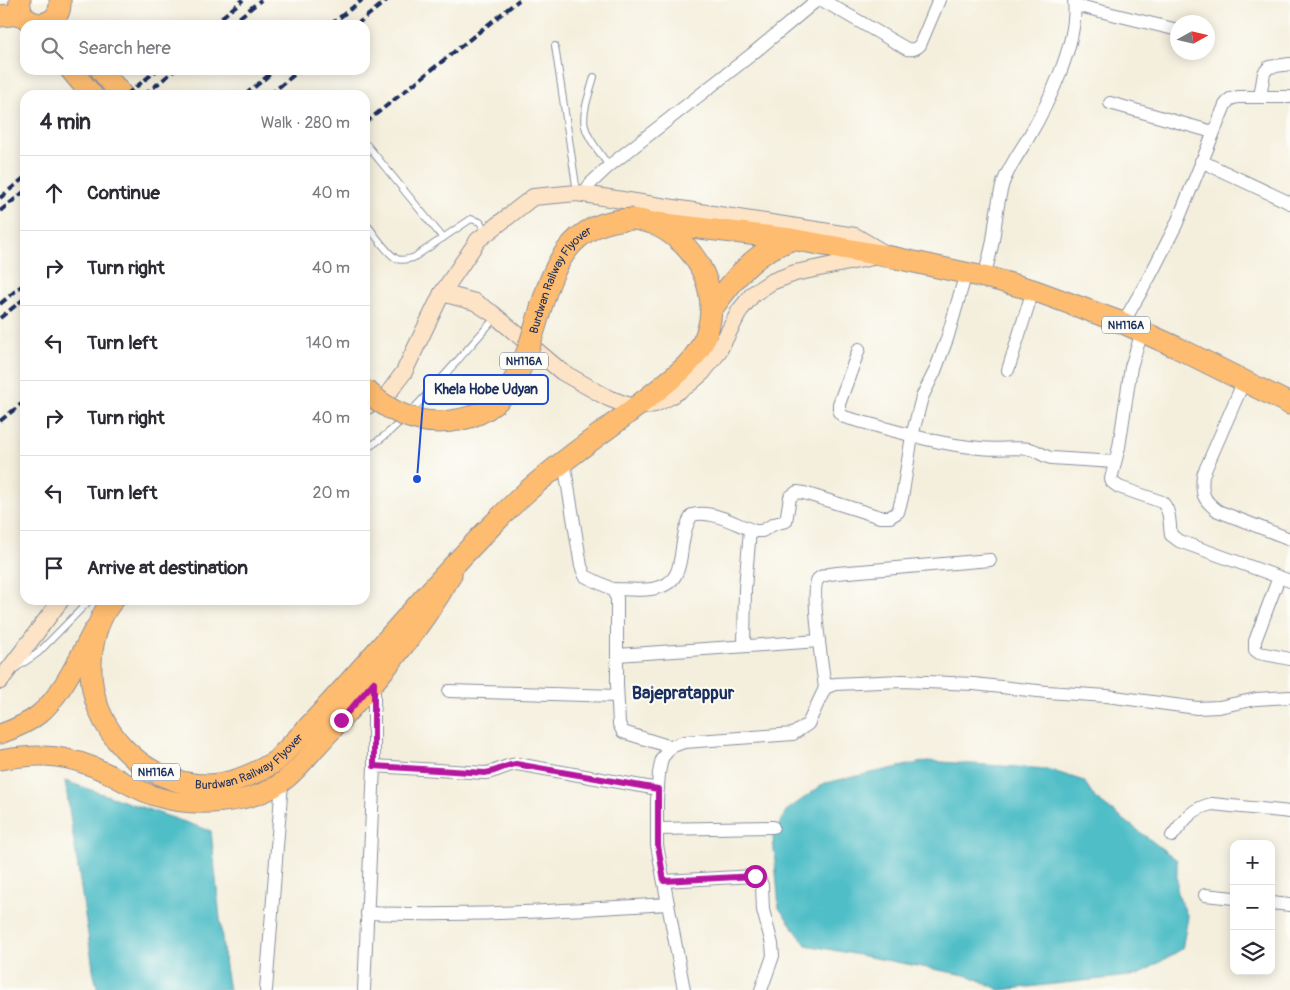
<!DOCTYPE html>
<meta charset="utf-8">
<style>
:root{--surface:#fff;--page:#f2f2f3;--text:#2b2b33;--muted:#7c7c81;--line:#e1e1e2}
body{margin:0;font-family:Pangolin,sans-serif;background:var(--page);color:var(--text)}
.controls{position:absolute;right:15px;bottom:15px;display:grid;overflow:hidden;border-radius:10px;box-shadow:0 2px 12px #0003}
.controls button{width:45px;height:45px;display:grid;place-items:center;padding:0;border:0;border-bottom:1px solid var(--line);background:var(--surface);color:var(--text);font:25px sans-serif}
.compass{position:absolute;left:1170px;top:15px;width:45px;height:45px;border-radius:50%;background:var(--surface);box-shadow:0 2px 12px #0003;rotate:82deg}
.stop{position:absolute;width:15px;height:15px;margin:-11px;border:4px solid #b5179e;border-radius:50%;background:#fff}
.stop.end{background:#b5179e;border-color:#fff;box-shadow:0 1px 5px #0008}
.list{margin:0;padding:0;list-style:none}
h2{display:flex;justify-content:space-between;align-items:center;height:65px;margin:0;padding:0 20px;font-size:21px}
h2 small{font-size:16px;font-weight:400;color:var(--muted)}
.list li{display:grid;grid-template-columns:32px 1fr auto;gap:15px;align-items:center;box-sizing:border-box;height:75px;padding:0 20px;border-top:1px solid var(--line)}
.list b{display:block;font-size:19px;white-space:nowrap}
.list em{font-size:16px;font-style:normal;color:var(--muted)}
.icon{flex:none;width:28px;height:28px;fill:none;stroke:currentColor;stroke-width:2;stroke-linecap:round;stroke-linejoin:round}
.map{position:relative;flex:none;width:1290px;height:990px;overflow:hidden}
.search{position:absolute;background:var(--surface);box-shadow:0 2px 12px #0003;left:20px;top:20px;width:350px;height:55px;display:flex;align-items:center;gap:12px;box-sizing:border-box;padding:0 18px;border-radius:15px;color:var(--muted);font-size:19px}
.panel{position:absolute;background:var(--surface);box-shadow:0 2px 12px #0003;left:20px;top:90px;width:350px;height:515px;border-radius:15px}
.map>svg:first-child{display:block}
</style>
<div class="map">
<svg width="1290" height="990" viewBox="0 0 1290 990">
<rect width="100%" height="100%" fill="#fdfcf7"/>
<filter id="ink" filterUnits="userSpaceOnUse"><feTurbulence type="fractalNoise" baseFrequency=".02" numOctaves="2"/><feDisplacementMap in="SourceGraphic" scale="10" xChannelSelector="R" yChannelSelector="G"/><feConvolveMatrix kernelMatrix="1 2 1 2 8 2 1 2 1" color-interpolation-filters="sRGB"/></filter>
<filter id="wash" filterUnits="userSpaceOnUse"><feTurbulence type="fractalNoise" baseFrequency=".0096" numOctaves="4" result="noise"/><feDisplacementMap in="SourceGraphic" scale="20" xChannelSelector="R" yChannelSelector="G"/><feGaussianBlur stdDeviation="1.12" result="paint"/><feColorMatrix in="noise" values="0 0 0 0 0 0 0 0 0 0 0 0 0 0 0 0 0 1.4 0 .05"/><feComposite in="paint" operator="in"/></filter>
<g filter="url(#wash)">
<rect width="100%" height="100%" fill="#f4efdd"/>
<g fill="#50bec7" stroke="#367692">
<polygon points="927,761 1047,769 1084,781 1095,798 1177,860 1177,893 1188,917 1182,949 1138,975 1000,990 970,976 806,945 779,908 773,837 786,811 825,783"/>
<polygon points="65,781 211,831 225,967 229,990 98,990 94,975"/>
</g>
</g>
<g filter="url(#ink)">
<g fill="none" stroke-linecap="round" stroke-linejoin="round">
<g stroke="#888f9e" stroke-width="8">
<g id="lane">
<polyline points="555,46 577,192"/>
<path d="M594,77C579,127 579,124 609,166"/>
<polyline points="367,145 443,238"/>
<path d="M365,222C373,232 386,253 397,259C402,261 407,259 413,258L471,219L480,222L486,232"/>
<path d="M365,449C382,440 396,426 410,412C440,382 467,349 496,317"/>
<polyline points="16,668 38,653 90,600"/>
</g>
</g>
<g stroke="#888f9e" stroke-width="14">
<g id="street">
<path d="M822,0L907,49C913,50 916,49 920,45L939,0"/>
<polyline points="1075,5 1178,30"/>
<polyline points="1260,97 1264,73 1269,67 1290,64"/>
<polyline points="1110,103 1213,132"/>
<polyline points="1201,161 1290,203"/>
<polyline points="583,194 591,183 609,166 751,55 817,0"/>
<path d="M984,277C987,265 991,252 993,240C996,221 997,202 1003,183C1009,167 1018,154 1027,140C1048,104 1079,42 1074,0"/>
<polyline points="1123,323 1150,276 1176,225 1225,105 1230,99 1238,97 1290,97"/>
<path d="M1142,332L1131,367L1119,447L1111,479L1112,482L1119,487L1162,502C1171,511 1169,523 1171,535L1179,541L1290,581"/>
<path d="M859,349L839,404V412L844,417C889,429 934,444 980,448C996,450 1014,447 1030,449C1038,451 1043,456 1051,458L1115,462"/>
<polyline points="1008,370 1033,290"/>
<path d="M1244,381L1203,475C1201,494 1203,500 1218,511L1290,539"/>
<polyline points="564,462 581,566 585,576 612,589 617,598 617,685 619,724 623,732 671,747"/>
<polyline points="1279,577 1255,641 1255,650 1259,653 1290,659"/>
<path d="M612,589C631,589 666,595 676,574C680,566 681,557 682,548C684,536 685,526 692,515C712,509 736,525 755,531H762L774,524L786,521L790,497L797,492L804,493L880,517H890L898,512L902,498L912,436L922,397L935,371L947,339L966,273"/>
<polyline points="744,646 745,588 750,530"/>
<polyline points="617,655 819,641"/>
<path d="M825,688C823,671 810,589 818,579C823,574 831,574 837,573L990,560"/>
<polyline points="449,691 617,696"/>
<path d="M374,766L485,773C497,772 505,765 517,764L658,789"/>
<polyline points="657,829 773,827"/>
<path d="M1172,836C1184,820 1192,808 1212,804L1290,812"/>
<polyline points="664,881 755,876 759,878 762,885 763,910 772,944 773,956 761,990"/>
<polyline points="1205,895 1234,898"/>
<polyline points="1271,903 1290,905"/>
<path d="M367,913C468,917 568,910 668,904"/>
<polyline points="266,990 282,782"/>
<polyline points="364,990 374,766 374,682"/>
<polyline points="684,990 657,845 657,800 659,773 662,758 671,747 684,742 793,734 808,724 825,688 835,684 902,681 974,684 1047,692 1107,696 1197,708 1219,707 1256,699 1290,697"/>
</g>
</g>
<g stroke="#888f9e" stroke-width="18">
<g id="secondary">
<polyline points="442,293 475,302 492,313 562,372 608,398 635,408 655,404 669,397 688,385 702,373 717,354 740,310 753,294 771,282 795,273 873,257"/>
<polyline points="365,407 387,395 404,372 442,293 478,240 533,197 577,193 855,236 882,252"/>
<polyline points="0,681 61,600"/>
</g>
</g>
<g stroke="#888f9e" stroke-width="21">
<g id="primary">
<path d="M0,734C14,729 27,724 38,715C61,697 79,657 93,631"/>
<path d="M0,760C42,753 68,754 107,773C123,781 140,792 158,797C193,808 251,805 282,782C296,773 312,751 324,739C371,688 418,635 452,575"/>
</g>
</g>
<g stroke="#888f9e" stroke-width="23">
<g id="highway">
<path d="M20,0C16,31 63,32 60,0"/>
<polyline points="0,16 22,14"/>
<polyline points="71,70 92,95"/>
<polyline points="101,70 122,95"/>
<polyline points="657,223 791,239 891,257 993,279 1033,290 1123,323 1178,348 1290,404"/>
<path d="M711,310C727,289 743,266 767,251C774,247 783,243 791,240"/>
<path id="s1" d="M113,600C98,618 92,640 91,663C88,728 143,786 209,785C233,784 255,774 276,761C360,676 434,579 522,496C563,458 611,428 655,392C672,378 690,366 701,346C727,299 699,243 652,223C646,221 639,220 633,219"/>
</g>
</g>
<use href="#lane" stroke="#fff" stroke-width="6"/>
<use href="#street" stroke="#fff" stroke-width="12"/>
<use href="#secondary" stroke="#fee4c6" stroke-width="16"/>
<use href="#primary" stroke="#fdbc70" stroke-width="19"/>
<use href="#highway" stroke="#fdbc70" stroke-width="21"/>
<g stroke="#1b2f5e" stroke-width="4" stroke-dasharray="8 4" stroke-linecap="butt">
<polyline points="212,25 243,0"/>
<polyline points="230,25 261,0"/>
<polyline points="330,25 362,0"/>
<polyline points="356,25 387,0"/>
<polyline points="126,95 157,70"/>
<polyline points="144,95 175,70"/>
<polyline points="245,95 275,70"/>
<polyline points="269,95 300,70"/>
<polyline points="365,123 519,0"/>
<polyline points="0,198 25,177"/>
<polyline points="0,211 25,191"/>
<polyline points="0,304 25,283"/>
<polyline points="0,318 25,298"/>
<polyline points="0,421 25,401"/>
</g>
<g stroke="#888f9e" stroke-width="23" stroke-linecap="butt">
<g id="highway-bridge">
<path id="s2" d="M365,389C385,409 411,422 439,422C575,419 500,222 633,219"/>
</g>
</g>
<use href="#highway-bridge" stroke="#fdbc70" stroke-width="21"/>
</g>
</g>
<g fill="none" stroke-linecap="round" stroke-linejoin="round" filter="url(#ink)">
<path stroke="#b5179e" stroke-width="6" d="M341,720L374,682V766L485,773C497,772 505,765 516,764L658,789V845L664,881L755,876"/>
</g>
<g text-anchor="middle" stroke-width="4" stroke-linejoin="round" paint-order="stroke">
<g fill="#fdfcf7" stroke="#5f6c8c" stroke-width="1">
<rect x="1102" y="316.5" width="48" height="17" rx="4"/>
<rect x="500" y="352.5" width="48" height="17" rx="4"/>
<rect x="132" y="763.5" width="48" height="17" rx="4"/>
</g>
<g font-size="11" font-weight="bold" fill="#1b2f5e">
<text x="1126" y="329">NH116A</text>
<text x="524" y="365">NH116A</text>
<text x="156" y="776">NH116A</text>
</g>
<g font-size="12" fill="#1b2f5e" stroke="#fdfcf7">
<text dy="4" stroke="none"><textPath href="#s2" startOffset="285">Burdwan Railway Flyover</textPath></text>
<text dy="4" stroke="none"><textPath href="#s1" startOffset="304">Burdwan Railway Flyover</textPath></text>
</g>
<g font-size="18" font-weight="bold" fill="#1b2f5e" stroke="#fdfcf7">
<text x="683" y="699">Bajepratappur</text>
</g>
</g>
<path fill="none" stroke="#1d4ed8" stroke-width="2" d="M417 479L424 389"/>
<circle fill="#1d4ed8" stroke="#fdfcf7" stroke-width="2" cx="417" cy="479" r="5"/>
<rect fill="#fdfcf7" stroke="#1d4ed8" stroke-width="2" x="424" y="375" width="124" height="29" rx="5"/>
<g font-size="14" text-anchor="middle" font-weight="bold" fill="#1b2f5e">
<text x="486" y="394">Khela Hobe Udyan</text>
</g>
</svg>
<div class="controls">
<button>+</button>
<button>−</button>
<button><svg class="icon" aria-label="layers" viewBox="0 0 24 24"><path d="M12 4l9 5-9 5-9-5zM3 14l9 5 9-5"/></svg></button>
</div>
<svg class="compass" viewBox="-18 -18 36 36"><path d="M0-13l5 13h-10z" fill="#e53935"/><path d="M0 13l5-13h-10z" fill="#7c7c81"/></svg>
<div class="stop" style="left:755px;top:876px"></div>
<div class="stop end" style="left:341px;top:720px"></div>
<div class="search"><svg class="icon" aria-label="search" viewBox="0 0 24 24"><circle cx="10" cy="10" r="6"/><path d="M15 15l6 6"/></svg>Search here</div>
<section class="panel">
<h2>4 min<small>Walk · 280 m</small></h2>
<ul class="list">
<li><svg class="icon" aria-label="ahead" viewBox="0 0 24 24"><path d="M12 20V5M6 11l6-6 6 6"/></svg><div><b>Continue</b></div><em>40 m</em></li>
<li><svg class="icon" aria-label="right" viewBox="0 0 24 24"><path d="M7 20v-9h11M14 6l5 5-5 5"/></svg><div><b>Turn right</b></div><em>40 m</em></li>
<li><svg class="icon" aria-label="left" viewBox="0 0 24 24"><path d="M17 20v-9H6M10 6l-5 5 5 5"/></svg><div><b>Turn left</b></div><em>140 m</em></li>
<li><svg class="icon" aria-label="right" viewBox="0 0 24 24"><path d="M7 20v-9h11M14 6l5 5-5 5"/></svg><div><b>Turn right</b></div><em>40 m</em></li>
<li><svg class="icon" aria-label="left" viewBox="0 0 24 24"><path d="M17 20v-9H6M10 6l-5 5 5 5"/></svg><div><b>Turn left</b></div><em>20 m</em></li>
<li><svg class="icon" aria-label="arrive" viewBox="0 0 24 24"><path d="M6 21V4h12l-3 4 3 4H6"/></svg><div><b>Arrive at destination</b></div></li>
</ul>
</section>
</div>
